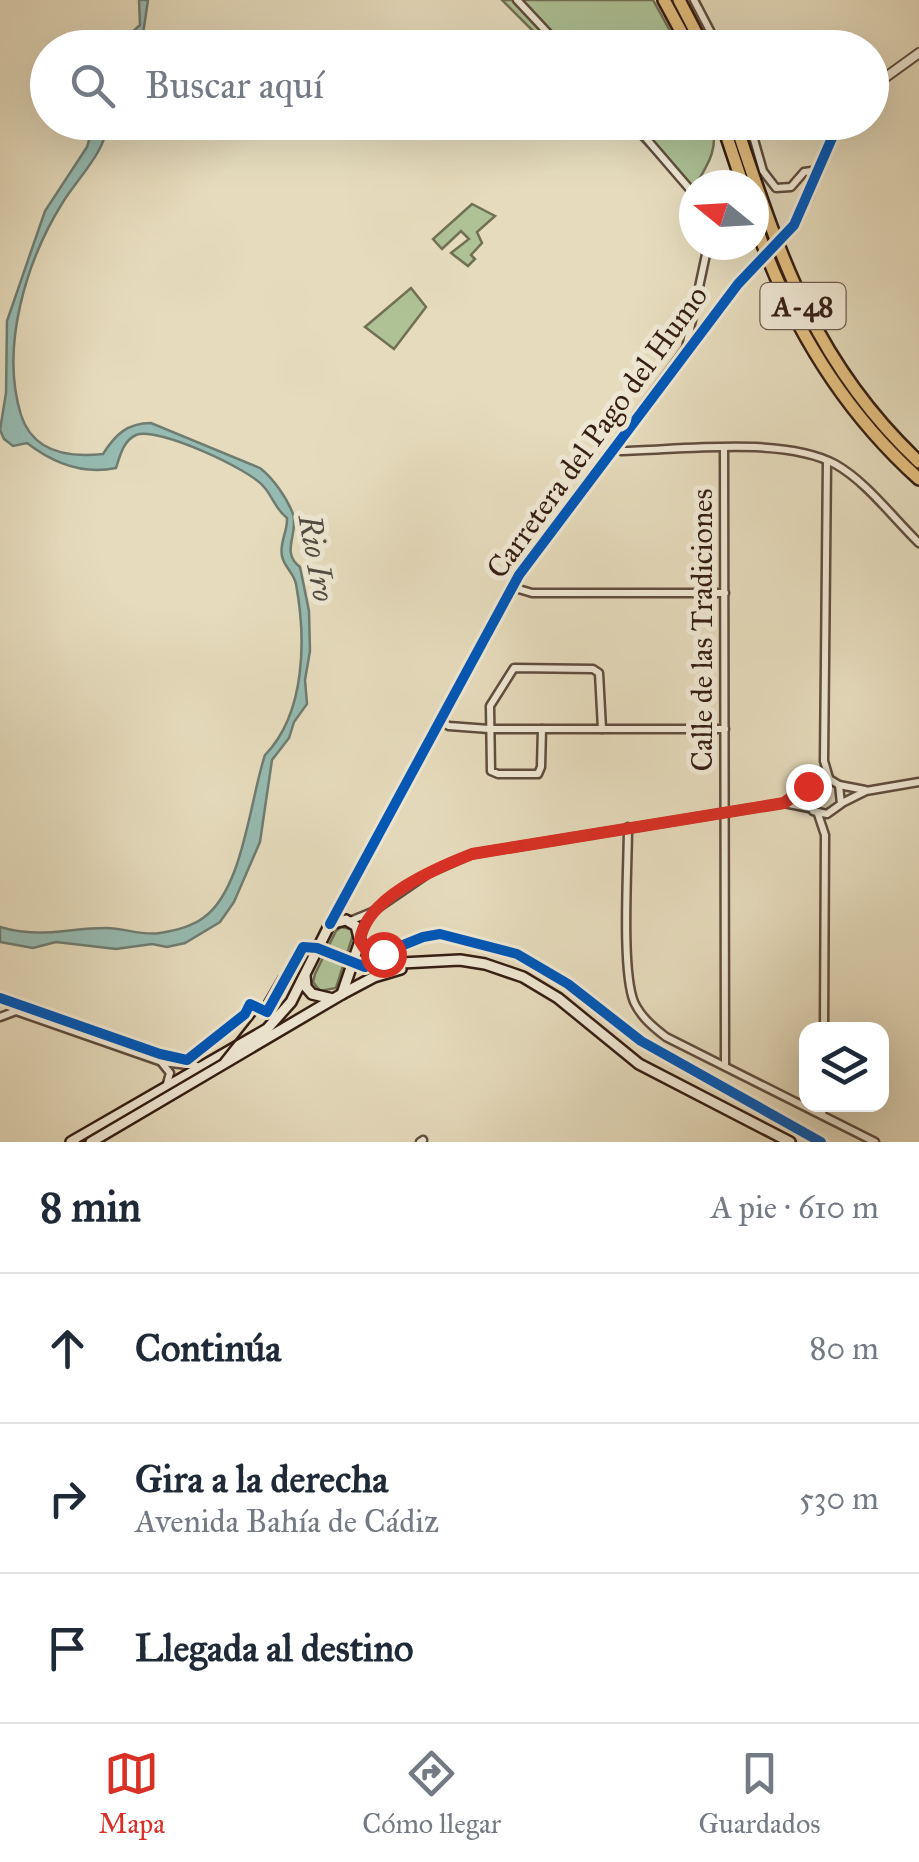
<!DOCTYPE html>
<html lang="es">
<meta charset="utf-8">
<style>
:root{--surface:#fff;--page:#f2f2f3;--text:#1f2937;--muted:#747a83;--line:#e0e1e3;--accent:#d93025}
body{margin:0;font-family:"IM FELL Great Primer",serif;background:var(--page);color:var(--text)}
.controls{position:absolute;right:30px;bottom:30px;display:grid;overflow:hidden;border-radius:20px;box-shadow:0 10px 40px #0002}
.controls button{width:90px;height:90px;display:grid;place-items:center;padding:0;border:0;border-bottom:2px solid var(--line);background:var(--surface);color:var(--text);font:50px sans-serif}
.compass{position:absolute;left:679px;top:170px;width:90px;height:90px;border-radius:50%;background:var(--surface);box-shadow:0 10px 40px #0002;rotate:288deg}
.stop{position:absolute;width:30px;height:30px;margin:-22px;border:8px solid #d93025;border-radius:50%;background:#fff}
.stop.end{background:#d93025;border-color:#fff;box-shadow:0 2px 10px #0008}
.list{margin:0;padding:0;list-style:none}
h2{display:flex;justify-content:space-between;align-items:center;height:130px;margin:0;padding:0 40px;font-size:42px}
h2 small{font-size:32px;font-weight:400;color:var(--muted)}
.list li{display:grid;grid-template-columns:65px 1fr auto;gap:30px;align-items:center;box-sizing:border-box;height:150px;padding:0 40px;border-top:2px solid var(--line)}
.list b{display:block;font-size:38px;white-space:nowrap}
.list p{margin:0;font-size:32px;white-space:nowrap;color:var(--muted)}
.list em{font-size:32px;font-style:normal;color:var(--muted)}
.icon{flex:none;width:55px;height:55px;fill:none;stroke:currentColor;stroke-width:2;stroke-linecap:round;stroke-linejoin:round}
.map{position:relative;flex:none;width:919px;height:1142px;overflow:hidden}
.search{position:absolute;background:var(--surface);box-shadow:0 10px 40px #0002;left:30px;right:30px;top:30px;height:110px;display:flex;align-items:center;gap:25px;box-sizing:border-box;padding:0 35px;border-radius:55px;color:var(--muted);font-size:38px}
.sheet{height:580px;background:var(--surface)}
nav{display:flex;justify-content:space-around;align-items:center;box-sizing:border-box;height:140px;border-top:2px solid var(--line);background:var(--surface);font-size:28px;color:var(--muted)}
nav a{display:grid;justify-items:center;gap:5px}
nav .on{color:var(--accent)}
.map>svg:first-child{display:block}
</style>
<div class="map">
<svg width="919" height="1142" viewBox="0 0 919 1142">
<rect width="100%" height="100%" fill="#e6dcbd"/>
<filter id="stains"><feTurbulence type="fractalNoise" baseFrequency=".002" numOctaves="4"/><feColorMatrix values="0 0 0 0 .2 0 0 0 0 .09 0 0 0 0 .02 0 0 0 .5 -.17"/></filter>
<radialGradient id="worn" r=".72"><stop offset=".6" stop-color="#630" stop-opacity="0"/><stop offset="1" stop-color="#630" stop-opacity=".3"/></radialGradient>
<g fill="#aec296" stroke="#717054" stroke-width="2.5">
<polygon points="502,0 653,0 679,47 549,47"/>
<path d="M624,123H711C721,150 704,170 692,191Z"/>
<polygon points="472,204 495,216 477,232 482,243 471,255 475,259 468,266 451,253 469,239 461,231 442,249 433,239"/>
<polygon points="411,288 426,307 394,349 365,327"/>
<polygon points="341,927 351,929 353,935 336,988 320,991 313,982 315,974 336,931"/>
</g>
<g fill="#96bbb2" stroke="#6f7c72" stroke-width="2.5">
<polygon points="139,0 148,0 142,41 132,47 116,47 140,25"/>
<path d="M94,123H108C104,154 80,175 63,202C26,261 0,347 21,415C33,452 68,458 103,454C115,435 127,423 151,423L260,468C273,478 287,498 293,514C299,534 280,552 300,567L309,611L310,651L305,680L307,704L294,722L289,738L272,760L260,842L234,902L220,922L185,943L167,947L152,944L116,949L56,942L33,948L0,942V927C40,939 67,928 106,928C125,928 141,936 160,933C173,931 192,926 203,918C243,891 250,799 265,755C306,713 306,638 296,584C294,573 284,567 282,556C279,543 288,531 287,518C275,509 273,497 264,487C250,469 156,426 136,435C123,441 120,456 116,468C83,475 53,463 27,443L13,446L4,439L0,430L6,393L7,321L45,211L87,147Z"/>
</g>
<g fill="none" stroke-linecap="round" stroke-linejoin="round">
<g stroke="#604d3e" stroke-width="11">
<g id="minor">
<polyline points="517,0 562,48"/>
<polyline points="694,0 719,48"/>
<polyline points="632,122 694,194"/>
<polyline points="749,122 763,171 776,188 791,187 804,172 819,170"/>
<polyline points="686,348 708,245"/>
<path d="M614,448L621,451C680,450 783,436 835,464C867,482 893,518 919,543"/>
<polyline points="724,448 725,1064"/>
<polyline points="827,461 824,761 829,778"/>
<polyline points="512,587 532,593 725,593"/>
<polyline points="439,721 449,726 489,729 725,729"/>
<polyline points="542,729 541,767 538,774 498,774 491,771 490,706 514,668 593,669 599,673 602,729"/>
<polyline points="839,785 865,790"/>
<polyline points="785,803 815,779 826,777 839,785 841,804 827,814 813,811 805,797 808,786"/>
<polyline points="842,803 866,791 919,782"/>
<polyline points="818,814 825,835 824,1030"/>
<path d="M628,827C628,867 621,969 634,1002C641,1017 653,1027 666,1037L875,1142"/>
<polyline points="350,921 372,912 429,873 472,854 784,803 809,808"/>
<polyline points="360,935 371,913"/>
<polyline points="0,1017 16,1011 162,1062 197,1066"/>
<polyline points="162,1063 170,1073 166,1087"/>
<polyline points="822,1115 823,1104"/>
<polyline points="420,1142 423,1140"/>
</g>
</g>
<g stroke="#604d3e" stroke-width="12">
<g id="tertiary">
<polyline points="872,87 919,53"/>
<polyline points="786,235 808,198 839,122"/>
<polyline points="330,924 519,575 686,349 755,264"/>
</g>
</g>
<g stroke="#341d13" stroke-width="14">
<g id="secondary">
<polyline points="360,941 368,956 382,964 460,960 485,964 523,977 558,998 639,1064 790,1142"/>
<polyline points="305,975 306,987 312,994 333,999"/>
<polyline points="71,1142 267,1029 291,1002 330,924 346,920 356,926 360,941 342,994"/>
<polyline points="91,1142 342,994 374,977 401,969"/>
</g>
</g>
<g stroke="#341d13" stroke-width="16">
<g id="motorway">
<polyline points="664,0 690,48"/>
<polyline points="679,0 704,48"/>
<polyline points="722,122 743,185"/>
<path d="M735,122C780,256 813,362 919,462"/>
<path d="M754,220C788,320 840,408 919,479"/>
</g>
</g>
<use href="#minor" stroke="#efe8d4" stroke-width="6"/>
<use href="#tertiary" stroke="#efe8d4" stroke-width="8"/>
<use href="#secondary" stroke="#efe8d4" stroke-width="9"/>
<use href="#motorway" stroke="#e3be7e" stroke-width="11"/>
<polyline stroke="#341d13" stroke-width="2.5" points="80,1142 220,1060 258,1012 279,976"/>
<g stroke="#604d3e" stroke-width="12" stroke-linecap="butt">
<polyline id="tertiary-bridge" points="755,264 786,235"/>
</g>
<use href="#tertiary-bridge" stroke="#efe8d4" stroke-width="8"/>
<g stroke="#efe8d4" stroke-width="16">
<g id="cycleway">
<polyline points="330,924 519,575 738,284 794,225 839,122"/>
<polyline points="0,998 160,1054 187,1060 245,1014 250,1004 267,1012 303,947 317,948 365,967 391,950 423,937 440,934 517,954 568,984 641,1041 821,1142"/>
</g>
</g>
<use href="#cycleway" stroke="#0057b8" stroke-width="10"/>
</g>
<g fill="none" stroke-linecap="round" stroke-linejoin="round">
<path stroke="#d93025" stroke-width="12" d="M383,954L373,961L360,941C365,898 436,868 472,854L784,803L808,786"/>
</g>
<g text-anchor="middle" stroke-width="10" stroke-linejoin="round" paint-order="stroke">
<rect fill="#efe8d4" stroke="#6c5a4d" stroke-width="2.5" x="760.5" y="283" width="85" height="46" rx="8"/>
<g font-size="28" font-weight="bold" fill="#341d13">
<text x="803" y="316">A-48</text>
</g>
<g font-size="30" fill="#341d13" stroke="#efe8d4">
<text transform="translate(597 432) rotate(-54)" y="10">Carretera del Pago del Humo</text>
<text transform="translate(702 630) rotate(-90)" y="10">Calle de las Tradiciones</text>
</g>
<g font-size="32" font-style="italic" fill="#514c43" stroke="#efe8d4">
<text transform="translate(317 558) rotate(80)" y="11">Rio Iro</text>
</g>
</g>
<rect width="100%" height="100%" filter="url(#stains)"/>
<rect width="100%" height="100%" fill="url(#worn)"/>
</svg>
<div class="controls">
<button><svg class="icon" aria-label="layers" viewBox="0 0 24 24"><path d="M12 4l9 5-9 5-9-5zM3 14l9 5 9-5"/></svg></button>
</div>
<svg class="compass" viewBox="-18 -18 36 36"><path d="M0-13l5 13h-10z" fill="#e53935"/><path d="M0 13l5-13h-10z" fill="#747a83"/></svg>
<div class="stop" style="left:383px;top:954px"></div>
<div class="stop end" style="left:808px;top:786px"></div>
<div class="search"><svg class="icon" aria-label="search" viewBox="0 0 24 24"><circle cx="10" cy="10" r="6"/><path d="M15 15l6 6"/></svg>Buscar aquí</div>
</div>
<section class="sheet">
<h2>8 min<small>A pie · 610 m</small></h2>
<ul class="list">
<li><svg class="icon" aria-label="ahead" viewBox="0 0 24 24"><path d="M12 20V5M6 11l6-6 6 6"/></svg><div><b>Continúa</b></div><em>80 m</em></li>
<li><svg class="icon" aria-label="right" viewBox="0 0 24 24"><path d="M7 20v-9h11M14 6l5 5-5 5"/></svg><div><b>Gira a la derecha</b><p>Avenida Bahía de Cádiz</p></div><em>530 m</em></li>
<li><svg class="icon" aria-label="arrive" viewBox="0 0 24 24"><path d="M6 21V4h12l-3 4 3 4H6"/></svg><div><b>Llegada al destino</b></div></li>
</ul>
</section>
<nav>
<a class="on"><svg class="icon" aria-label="map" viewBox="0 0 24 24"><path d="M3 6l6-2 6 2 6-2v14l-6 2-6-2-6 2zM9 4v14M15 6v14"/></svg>Mapa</a>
<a><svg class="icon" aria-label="directions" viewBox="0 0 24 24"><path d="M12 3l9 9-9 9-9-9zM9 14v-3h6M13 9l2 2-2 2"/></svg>Cómo llegar</a>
<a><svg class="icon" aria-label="saved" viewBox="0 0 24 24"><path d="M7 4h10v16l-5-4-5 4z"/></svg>Guardados</a>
</nav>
